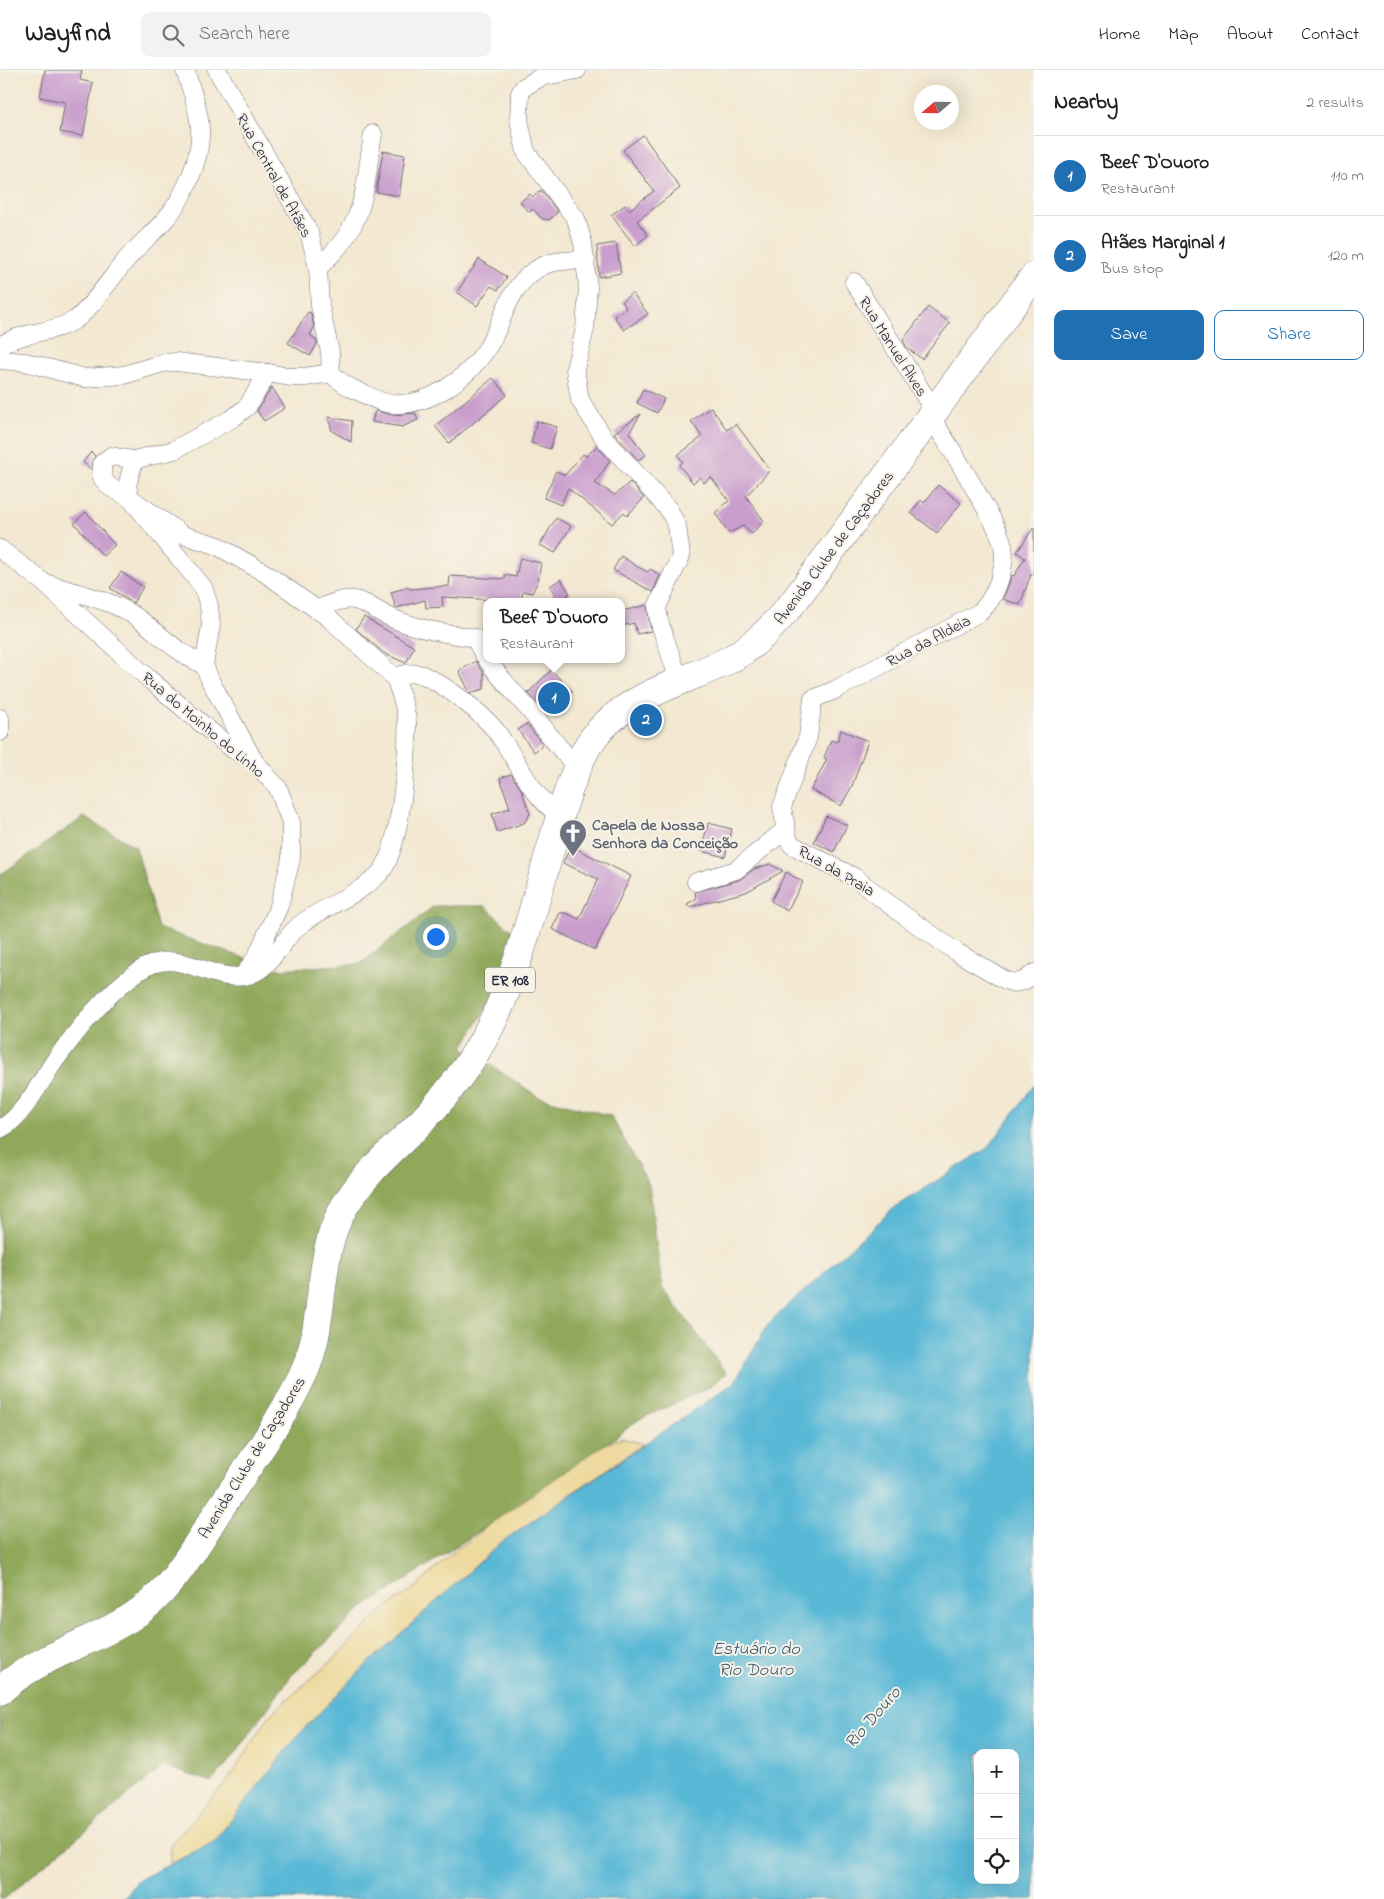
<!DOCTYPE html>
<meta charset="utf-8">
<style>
:root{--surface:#fff;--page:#f2f2f2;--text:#202124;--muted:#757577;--line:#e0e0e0;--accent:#1f6fb2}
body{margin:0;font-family:"Indie Flower",sans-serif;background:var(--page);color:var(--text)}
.controls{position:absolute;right:15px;bottom:15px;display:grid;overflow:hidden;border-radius:10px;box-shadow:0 5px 20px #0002}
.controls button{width:45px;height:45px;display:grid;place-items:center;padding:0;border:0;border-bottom:1px solid var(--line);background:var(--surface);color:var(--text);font:25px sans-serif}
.compass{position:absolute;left:914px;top:15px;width:45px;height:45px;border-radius:50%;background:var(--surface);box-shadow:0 5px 20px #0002;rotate:250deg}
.you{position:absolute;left:435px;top:866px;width:18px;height:18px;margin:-12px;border:4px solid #fff;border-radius:50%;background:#1a73e8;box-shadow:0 0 0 8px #1a73e833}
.badge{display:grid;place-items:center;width:32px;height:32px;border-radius:50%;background:var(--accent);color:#fff;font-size:16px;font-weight:700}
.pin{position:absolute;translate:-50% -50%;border:2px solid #fff;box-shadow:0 1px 5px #0006}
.popup{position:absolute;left:483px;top:528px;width:142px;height:65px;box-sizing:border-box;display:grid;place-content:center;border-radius:10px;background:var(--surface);filter:drop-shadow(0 1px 4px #0005);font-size:16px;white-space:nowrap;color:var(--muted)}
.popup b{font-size:19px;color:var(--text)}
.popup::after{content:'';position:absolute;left:50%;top:100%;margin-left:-10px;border:10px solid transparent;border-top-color:var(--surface)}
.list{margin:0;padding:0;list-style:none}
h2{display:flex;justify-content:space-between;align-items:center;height:65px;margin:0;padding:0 20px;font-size:21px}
h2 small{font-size:16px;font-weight:400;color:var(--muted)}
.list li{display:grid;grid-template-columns:32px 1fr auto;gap:15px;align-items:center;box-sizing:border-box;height:80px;padding:0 20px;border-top:1px solid var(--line)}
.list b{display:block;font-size:19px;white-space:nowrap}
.list p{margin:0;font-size:16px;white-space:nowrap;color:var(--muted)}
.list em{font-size:16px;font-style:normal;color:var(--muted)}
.actions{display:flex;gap:10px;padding:15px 20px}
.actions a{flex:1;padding:11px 0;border:1px solid var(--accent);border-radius:10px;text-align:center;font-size:18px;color:var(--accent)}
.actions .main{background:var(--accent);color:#fff}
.icon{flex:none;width:28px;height:28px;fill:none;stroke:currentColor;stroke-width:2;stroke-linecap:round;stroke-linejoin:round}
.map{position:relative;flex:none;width:1034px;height:1829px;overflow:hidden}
header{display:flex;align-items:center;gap:30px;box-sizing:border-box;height:70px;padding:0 25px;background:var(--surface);border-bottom:1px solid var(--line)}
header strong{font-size:24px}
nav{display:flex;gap:28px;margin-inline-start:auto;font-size:18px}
.search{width:350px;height:45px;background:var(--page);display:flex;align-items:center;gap:12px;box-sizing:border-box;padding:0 18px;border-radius:10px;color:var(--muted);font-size:19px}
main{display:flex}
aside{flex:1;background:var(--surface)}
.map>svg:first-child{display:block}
</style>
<header>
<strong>Wayfind</strong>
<div class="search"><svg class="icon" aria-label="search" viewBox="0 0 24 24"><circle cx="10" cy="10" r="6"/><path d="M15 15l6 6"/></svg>Search here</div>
<nav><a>Home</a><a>Map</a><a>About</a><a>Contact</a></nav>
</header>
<main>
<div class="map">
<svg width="1034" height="1829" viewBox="0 0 1034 1829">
<rect width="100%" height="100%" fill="#f7f3e8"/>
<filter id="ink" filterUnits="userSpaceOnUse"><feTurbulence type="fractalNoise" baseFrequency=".02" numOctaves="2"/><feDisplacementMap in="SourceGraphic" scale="10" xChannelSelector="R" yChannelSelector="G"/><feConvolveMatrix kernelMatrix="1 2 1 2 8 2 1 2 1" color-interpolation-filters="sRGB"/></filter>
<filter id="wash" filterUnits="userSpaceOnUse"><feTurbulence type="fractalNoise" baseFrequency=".0096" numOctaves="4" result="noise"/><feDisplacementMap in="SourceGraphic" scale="20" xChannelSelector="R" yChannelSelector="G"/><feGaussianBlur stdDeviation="1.12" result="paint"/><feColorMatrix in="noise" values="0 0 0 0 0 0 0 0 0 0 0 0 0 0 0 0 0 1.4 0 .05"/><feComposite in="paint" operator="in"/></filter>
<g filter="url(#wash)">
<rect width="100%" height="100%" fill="#f3e8d2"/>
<polygon fill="#90a85a" stroke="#59654a" points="84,747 136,777 158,858 276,899 360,894 434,836 485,836 514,863 527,870 463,977 539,1027 611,1046 649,1115 662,1217 726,1303 706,1319 638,1350 582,1393 360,1540 291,1606 232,1688 211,1712 163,1696 4,1829 0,1829 0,805"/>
<polygon fill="#eeda9e" stroke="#887e6c" points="622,1368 643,1374 503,1471 363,1598 300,1663 214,1772 170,1794 171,1774 228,1710 270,1645 341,1582 378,1544 417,1516 451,1484 503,1445 605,1374"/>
<path fill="#58b8d6" stroke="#3d6d88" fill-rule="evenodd" d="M1034,1015V1829H124L137,1811L214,1772L300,1663L363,1598L503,1471L734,1313L769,1253L893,1139L989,1077ZM978,1683H1015V1810H978Z"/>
<g id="blocks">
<g fill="#c99ecd">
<polygon points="45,0 82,0 80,10 93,13 83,66 60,62 65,32 40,27"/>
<polygon points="643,65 680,118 637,151 648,165 635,176 611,145 625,135 629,140 654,121 623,80"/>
<polygon points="383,81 405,85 399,126 376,122"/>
<polygon points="541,120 558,142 549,150 542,149 533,139 529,142 520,132 530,124 533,127"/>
<polygon points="616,173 621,203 599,207 597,176"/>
<polygon points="479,189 507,207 498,220 491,216 477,236 457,222"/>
<polygon points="632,223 648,244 624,260 614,246 626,238 622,231"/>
<polygon points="928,237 950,253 922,289 907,278 903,270"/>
<polygon points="308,242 311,243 314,258 310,265 316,270 317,274 310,286 288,273"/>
<polygon points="493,308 507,325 449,373 435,356"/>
<polygon points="272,317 285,338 264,351 257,341"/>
<polygon points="643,319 664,329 657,343 637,333"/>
<polygon points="711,337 727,360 736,354 770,400 746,426 764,451 752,464 743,456 729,463 715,443 729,431 711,407 704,413 700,407 693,413 679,395 683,392 678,385 702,367 691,351"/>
<polygon points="375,341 393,345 415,343 418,350 402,357 372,352"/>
<polygon points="641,344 629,363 646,385 638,390 614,363"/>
<polygon points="328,347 352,351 351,372 332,361"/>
<polygon points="537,351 557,357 550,379 531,373"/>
<polygon points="597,376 610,391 595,413 615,425 630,412 644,428 627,446 624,442 612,454 568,418 561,435 544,428 556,401 565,405 583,384 586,386"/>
<polygon points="91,382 95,386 91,399 83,392"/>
<polygon points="938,415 961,433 937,463 911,443 921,430 924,433"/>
<polygon points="86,442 115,475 103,486 74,453"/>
<polygon points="556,448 571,456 555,483 540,475"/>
<polygon points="1034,457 1034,505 1031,504 1020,535 1003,529 1012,505 1014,506 1025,488 1017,482"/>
<polygon points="621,486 638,497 648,502 650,499 660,505 653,522 613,500"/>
<polygon points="520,488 541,493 538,511 532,523 523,521 521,532 496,528 496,530 442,527 443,537 426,538 425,530 396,538 391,522 409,517 410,519 449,516 450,506 505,509 505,505 516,507"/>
<polygon points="121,502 143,517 133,533 110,518"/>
<polygon points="561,509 570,524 558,531 550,516"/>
<polygon points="647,535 651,561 637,564 634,553 622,556 622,541"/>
<polygon points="364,547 414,577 406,593 385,584 356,559"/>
<polygon points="476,591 484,604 484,619 470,623 459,601"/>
<polygon points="551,600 572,621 549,645 528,623"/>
<polygon points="527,654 543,675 534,682 518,660"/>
<polygon points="841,660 868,671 852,716 841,736 811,720 827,689 824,688 831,670 837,672"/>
<polygon points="511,704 522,721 530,744 524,753 497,762 492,744 510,738 500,708"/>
<polygon points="826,746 847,755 834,782 814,772"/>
<polygon points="708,753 732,759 725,787 701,781"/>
<polygon points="571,776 631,806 595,880 552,859 560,843 566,843 579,849 598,809 563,793"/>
<polygon points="770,794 783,801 746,822 689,837 687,834 696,829 695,822 739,810 754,799"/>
<polygon points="786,802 803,812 787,841 771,831"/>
</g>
</g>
</g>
<g filter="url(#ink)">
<use href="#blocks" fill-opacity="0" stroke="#6b6770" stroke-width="1"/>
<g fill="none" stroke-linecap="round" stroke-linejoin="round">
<g stroke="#6b6770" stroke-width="19">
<g id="minor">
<path d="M217,0L309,162L318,198L320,236L330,282L331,303C340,313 350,318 362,323C372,328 383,334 394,334C430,336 467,308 486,280C503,255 505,225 529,205C546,189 564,191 586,190"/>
<polyline points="577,0 541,7 524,17 520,23 519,50 526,82 576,149 583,173 588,217 585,259 575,299 580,330 604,368 669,440 677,456 681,486 657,537 659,551 679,610"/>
<path d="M318,198C367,153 363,126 373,64"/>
<polyline points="854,212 926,328 936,339"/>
<path d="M0,276C22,261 52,264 75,250C90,240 113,205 126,190C138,176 151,165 163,152C183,131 202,88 200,59C199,39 191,19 185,0"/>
<polyline points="0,290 25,292 85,308 124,305 163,293 176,292 268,303 290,307 305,307 331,303"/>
<polyline points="268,303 247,337 233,348 174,380 134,390 111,386 102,393 102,408 110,417 130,428 183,465 216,475 265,503 329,548 395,608"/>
<path d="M930,347C950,375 967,405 984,435C991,448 1000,461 1003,476C1007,497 995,529 980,542L835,620L813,629L808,667L782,737L788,769L792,775L854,807L902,844L958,883L1005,910L1014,913L1024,911L1034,903"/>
<polyline points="134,390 127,416 130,428 203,517 209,536 211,555 204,595 211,612 254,691"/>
<polyline points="0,479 43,512 149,609 215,665 234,680 254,691 278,718 291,752 291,789 279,836 257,886 243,906"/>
<path d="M49,514C77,524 109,529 135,546C159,563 177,583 204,595"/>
<path d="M317,540C361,517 362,537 399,551C422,560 450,564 475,568C488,597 511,618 531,642C547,661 560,681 578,698"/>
<path d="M395,608C405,603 412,602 423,605C446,616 480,641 496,661C518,690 529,724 560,746"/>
<polyline points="0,648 0,662"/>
<polyline points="696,812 736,800 786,759"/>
<path d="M0,1059C23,1048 41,1010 56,989C80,957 106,923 139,901C178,874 206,912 244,906C272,901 280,870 301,854C326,835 358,826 380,803C400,783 409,681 407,652C406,637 400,622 395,608"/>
</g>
</g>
<g stroke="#6b6770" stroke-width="29">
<path id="primary" d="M0,1621C37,1587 88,1574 130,1548C170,1524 194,1478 219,1440C248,1397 279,1354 302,1307C328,1253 314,1189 344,1137C362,1107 386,1086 410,1063C442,1032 471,995 491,955C519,898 534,835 552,774C560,745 573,700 589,674C620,627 679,614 727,591C755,577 775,554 795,530L1034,206"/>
</g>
<use href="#minor" stroke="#fff" stroke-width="18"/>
<use href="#primary" stroke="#fff" stroke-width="28"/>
</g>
</g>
<defs>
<g id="church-pin" transform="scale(1.4375)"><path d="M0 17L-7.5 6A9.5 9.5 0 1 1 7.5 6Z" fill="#6b7280" stroke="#f7f3e8"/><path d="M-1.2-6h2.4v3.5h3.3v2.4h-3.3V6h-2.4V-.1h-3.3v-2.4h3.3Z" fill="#fff"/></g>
</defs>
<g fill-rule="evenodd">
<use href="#church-pin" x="573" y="763"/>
</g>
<g text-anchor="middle" stroke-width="4" stroke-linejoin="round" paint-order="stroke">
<rect fill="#f7f3e8" stroke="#62616f" stroke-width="1" x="485" y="897.5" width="50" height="25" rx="4"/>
<g font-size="15" font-weight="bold" fill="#22223b">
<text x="510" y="915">ER 108</text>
</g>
<g font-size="16" fill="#22223b" stroke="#f7f3e8">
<text transform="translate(275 105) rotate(61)" y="6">Rua Central de Atães</text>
<text transform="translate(894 276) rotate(58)" y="6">Rua Manuel Alves</text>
<text transform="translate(833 477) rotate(-53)" y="6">Avenida Clube de Caçadores</text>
<text transform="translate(928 570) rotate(-28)" y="6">Rua da Aldeia</text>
<text transform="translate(204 654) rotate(40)" y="6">Rua do Moinho do Linho</text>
<text transform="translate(837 800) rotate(30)" y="6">Rua da Praia</text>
<text transform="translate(251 1387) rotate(-58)" y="6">Avenida Clube de Caçadores</text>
</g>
<g font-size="16" font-weight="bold" fill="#5b616d" stroke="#f7f3e8" text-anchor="start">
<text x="592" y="760">Capela de Nossa<tspan x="592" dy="18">Senhora da Conceição</tspan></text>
</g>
<g font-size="18" font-style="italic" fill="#355671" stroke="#f7f3e8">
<text x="756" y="1584">Estuário do<tspan x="756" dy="21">Rio Douro</tspan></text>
<text transform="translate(872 1647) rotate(-49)" y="6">Rio Douro</text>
</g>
</g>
</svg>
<div class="controls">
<button>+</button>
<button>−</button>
<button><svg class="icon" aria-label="locate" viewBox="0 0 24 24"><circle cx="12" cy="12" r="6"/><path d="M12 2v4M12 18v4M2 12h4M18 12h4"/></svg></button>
</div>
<svg class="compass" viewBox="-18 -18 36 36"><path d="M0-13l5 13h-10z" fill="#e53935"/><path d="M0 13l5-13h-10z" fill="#757577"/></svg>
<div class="you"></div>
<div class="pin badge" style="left:554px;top:628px">1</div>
<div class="popup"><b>Beef D'Ouoro</b>Restaurant</div>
<div class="pin badge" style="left:646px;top:650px">2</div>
</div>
<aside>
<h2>Nearby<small>2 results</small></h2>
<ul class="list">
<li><span class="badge">1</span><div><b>Beef D'Ouoro</b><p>Restaurant</p></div><em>110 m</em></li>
<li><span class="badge">2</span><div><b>Atães Marginal 1</b><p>Bus stop</p></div><em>120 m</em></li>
</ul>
<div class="actions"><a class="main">Save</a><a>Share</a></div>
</aside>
</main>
